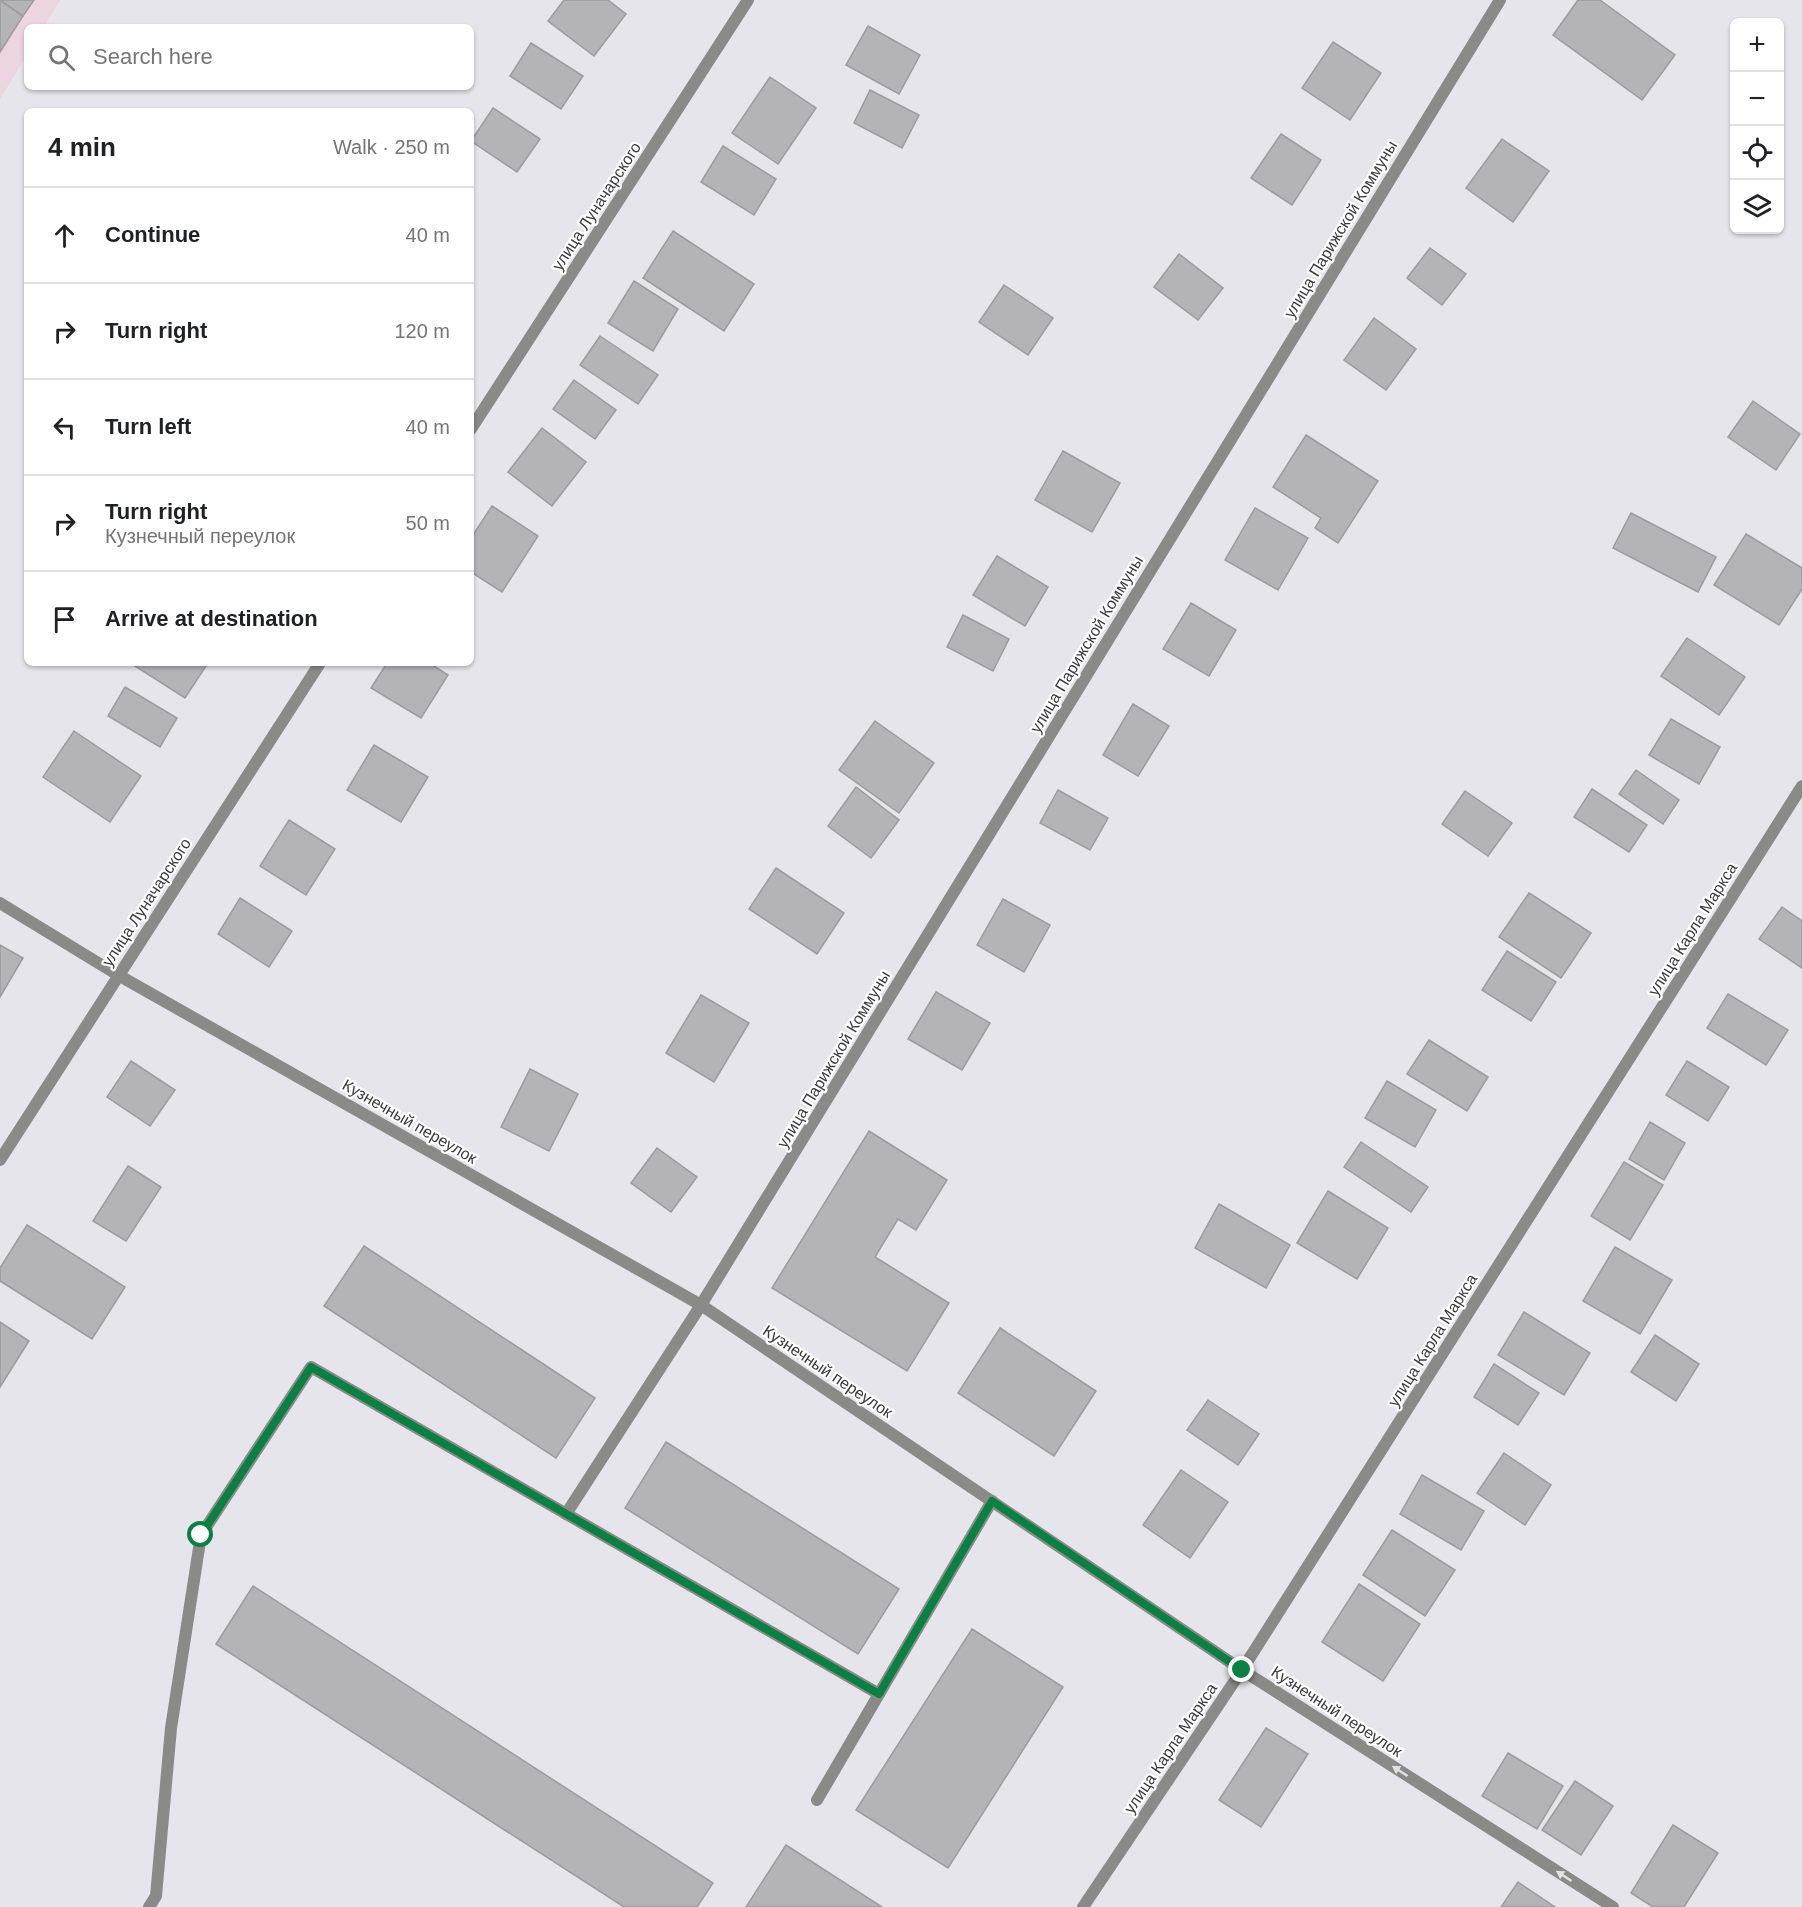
<!DOCTYPE html>
<meta charset="utf-8">
<style>
:root{--surface:#fff;--page:#f2f2f2;--text:#202124;--muted:#757577;--line:#e0e0e0}
body{margin:0;font-family:Helvetica,sans-serif;background:var(--page);color:var(--text)}
.controls{position:absolute;right:18px;top:18px;display:grid;overflow:hidden;border-radius:9px;box-shadow:0 2px 4px #0004}
.controls button{width:54px;height:54px;display:grid;place-items:center;padding:0;border:0;border-bottom:2px solid var(--line);background:var(--surface);color:var(--text);font:30px sans-serif}
.stop{position:absolute;width:18px;height:18px;margin:-14px;border:4px solid #0b8043;border-radius:50%;background:#fff}
.stop.end{background:#0b8043;border-color:#fff;box-shadow:0 2px 6px #0008}
.list{margin:0;padding:0;list-style:none}
h2{display:flex;justify-content:space-between;align-items:center;height:78px;margin:0;padding:0 24px;font-size:26px}
h2 small{font-size:20px;font-weight:400;color:var(--muted)}
.list li{display:grid;grid-template-columns:39px 1fr auto;gap:18px;align-items:center;box-sizing:border-box;height:96px;padding:0 24px;border-top:2px solid var(--line)}
.list b{display:block;font-size:22px;white-space:nowrap}
.list p{margin:0;font-size:20px;white-space:nowrap;color:var(--muted)}
.list em{font-size:20px;font-style:normal;color:var(--muted)}
.icon{flex:none;width:33px;height:33px;fill:none;stroke:currentColor;stroke-width:2;stroke-linecap:round;stroke-linejoin:round}
.map{position:relative;flex:none;width:1802px;height:1907px;overflow:hidden}
.search{position:absolute;background:var(--surface);box-shadow:0 2px 4px #0004;left:24px;top:24px;width:450px;height:66px;display:flex;align-items:center;gap:15px;box-sizing:border-box;padding:0 21px;border-radius:9px;color:var(--muted);font-size:22px}
.panel{position:absolute;background:var(--surface);box-shadow:0 2px 4px #0004;left:24px;top:108px;width:450px;height:558px;border-radius:9px}
.map>svg:first-child{display:block}
</style>
<div class="map">
<svg width="1802" height="1907" viewBox="0 0 1802 1907">
<rect width="100%" height="100%" fill="#e6e5eb"/>
<polygon fill="#ecd5df" points="0,0 60,0 44,27 27,27 27,55 0,99"/>
<g fill="#b3b3b8" stroke="#9c9ba0" stroke-width="1.5">
<polygon points="0,0 23,16 0,52"/>
<polygon points="0,0 34,0 23,16"/>
<polygon points="564,0 608,0 626,14 594,56 548,21"/>
<polygon points="1578,0 1600,0 1675,55 1642,100 1553,35"/>
<polygon points="868,26 920,55 899,94 846,65"/>
<polygon points="1333,42 1381,73 1350,120 1302,88"/>
<polygon points="531,43 583,76 561,109 510,76"/>
<polygon points="770,77 816,108 778,164 732,133"/>
<polygon points="870,90 919,115 902,148 854,123"/>
<polygon points="493,108 540,139 517,172 471,141"/>
<polygon points="1281,134 1321,160 1292,205 1251,178"/>
<polygon points="1502,139 1549,171 1513,222 1466,188"/>
<polygon points="723,146 776,179 754,215 701,182"/>
<polygon points="673,231 754,284 724,331 643,278"/>
<polygon points="1430,248 1466,274 1442,305 1407,278"/>
<polygon points="1179,254 1223,288 1198,320 1154,287"/>
<polygon points="634,281 678,309 653,351 608,323"/>
<polygon points="1004,285 1053,318 1028,355 979,322"/>
<polygon points="1374,318 1416,349 1386,390 1344,360"/>
<polygon points="600,336 658,375 638,404 580,365"/>
<polygon points="574,380 616,410 595,439 553,409"/>
<polygon points="1753,401 1800,434 1776,470 1728,437"/>
<polygon points="542,428 586,462 552,506 508,472"/>
<polygon points="1306,435 1378,481 1338,543 1315,528 1321,518 1273,487"/>
<polygon points="1063,451 1120,483 1092,532 1035,500"/>
<polygon points="492,506 538,536 502,592 471,572 471,538"/>
<polygon points="1255,508 1308,538 1278,590 1225,560"/>
<polygon points="1631,513 1716,557 1698,592 1613,548"/>
<polygon points="1746,534 1802,568 1802,589 1779,625 1714,585"/>
<polygon points="997,556 1048,587 1025,626 973,595"/>
<polygon points="1191,603 1236,630 1209,676 1163,649"/>
<polygon points="963,615 1009,639 993,671 947,647"/>
<polygon points="1687,638 1745,677 1719,715 1661,676"/>
<polygon points="137,663 208,663 185,698 135,666"/>
<polygon points="387,663 429,663 448,675 421,718 371,688"/>
<polygon points="125,687 177,718 160,747 108,716"/>
<polygon points="1133,704 1169,726 1138,776 1103,755"/>
<polygon points="1671,719 1720,747 1699,784 1649,755"/>
<polygon points="875,721 934,763 899,813 839,770"/>
<polygon points="74,731 141,776 110,822 43,777"/>
<polygon points="374,745 428,777 401,822 347,790"/>
<polygon points="1636,770 1679,800 1663,824 1619,794"/>
<polygon points="856,787 899,820 871,858 828,826"/>
<polygon points="1592,789 1647,825 1629,852 1574,817"/>
<polygon points="1058,790 1108,818 1090,850 1040,823"/>
<polygon points="1465,791 1512,823 1488,856 1442,824"/>
<polygon points="289,820 335,849 306,895 260,866"/>
<polygon points="776,868 844,913 817,954 749,909"/>
<polygon points="1529,893 1591,933 1561,978 1499,937"/>
<polygon points="240,898 292,931 269,967 218,934"/>
<polygon points="1003,899 1050,925 1024,972 977,945"/>
<polygon points="1782,907 1802,921 1802,968 1759,939"/>
<polygon points="0,945 23,958 0,997"/>
<polygon points="1507,951 1556,982 1531,1021 1482,990"/>
<polygon points="936,992 990,1023 962,1070 908,1039"/>
<polygon points="1728,994 1788,1030 1766,1065 1707,1028"/>
<polygon points="701,995 749,1023 714,1082 666,1053"/>
<polygon points="1429,1040 1488,1077 1467,1111 1407,1074"/>
<polygon points="131,1061 175,1090 150,1126 107,1097"/>
<polygon points="1687,1061 1729,1087 1708,1121 1666,1095"/>
<polygon points="530,1069 578,1094 549,1151 501,1127"/>
<polygon points="1387,1081 1436,1110 1415,1147 1365,1118"/>
<polygon points="1650,1122 1685,1143 1664,1180 1629,1159"/>
<polygon points="869,1131 947,1180 916,1230 898,1219 875,1257 949,1303 907,1371 772,1288"/>
<polygon points="1361,1142 1428,1187 1411,1212 1344,1167"/>
<polygon points="657,1148 697,1177 671,1212 631,1183"/>
<polygon points="1624,1162 1663,1185 1630,1240 1591,1216"/>
<polygon points="128,1166 161,1187 126,1241 93,1221"/>
<polygon points="1328,1191 1388,1228 1357,1279 1297,1243"/>
<polygon points="1219,1204 1290,1245 1266,1288 1195,1248"/>
<polygon points="27,1225 125,1287 92,1339 0,1281 0,1268"/>
<polygon points="364,1246 595,1398 556,1458 324,1306"/>
<polygon points="1615,1247 1672,1280 1640,1334 1583,1301"/>
<polygon points="1524,1312 1590,1353 1564,1395 1498,1355"/>
<polygon points="0,1322 29,1341 0,1387"/>
<polygon points="1000,1328 1096,1391 1054,1456 958,1393"/>
<polygon points="1655,1335 1699,1364 1676,1401 1631,1372"/>
<polygon points="1494,1364 1539,1393 1518,1425 1474,1397"/>
<polygon points="1208,1400 1259,1434 1238,1465 1187,1430"/>
<polygon points="666,1442 899,1589 858,1654 625,1508"/>
<polygon points="1504,1453 1551,1485 1525,1525 1477,1493"/>
<polygon points="1181,1470 1228,1502 1190,1558 1143,1525"/>
<polygon points="1422,1475 1484,1511 1461,1550 1400,1514"/>
<polygon points="1392,1530 1455,1570 1425,1616 1363,1575"/>
<polygon points="1359,1584 1420,1624 1383,1681 1322,1642"/>
<polygon points="253,1586 713,1883 697,1907 624,1907 216,1644"/>
<polygon points="972,1629 1063,1687 948,1868 856,1810"/>
<polygon points="1266,1728 1308,1754 1261,1827 1219,1800"/>
<polygon points="1508,1753 1563,1786 1537,1829 1482,1796"/>
<polygon points="1575,1781 1613,1806 1581,1855 1542,1830"/>
<polygon points="1673,1825 1718,1853 1684,1907 1653,1907 1631,1893"/>
<polygon points="786,1845 882,1907 746,1907"/>
<polygon points="1518,1882 1555,1907 1501,1907"/>
</g>
<g fill="none" stroke-linecap="round" stroke-linejoin="round">
<g stroke="#8a8b89" stroke-width="12">
<polyline points="566,1514 701,1305"/>
<polyline points="817,1800 992,1501"/>
<polyline points="149,1907 156,1896 171,1728 201,1535 311,1367 879,1694"/>
</g>
<g stroke="#8a8b89" stroke-width="12">
<polyline points="471,429 748,0"/>
<polyline points="0,903 118,975 701,1305 1242,1670 1613,1907"/>
<polyline points="0,1160 320,663"/>
<polyline points="701,1305 1500,0"/>
<polyline points="1083,1907 1242,1670 1802,786"/>
</g>
</g>
<defs><path id="oneway-solid" d="M-6-.8H1V-3.2L6.5 0L1 3.2V.8H-6Z" transform="scale(1.5)"/></defs>
<g fill="#e2e2e2">
<use href="#oneway-solid" transform="translate(1400 1771) rotate(-147)"/>
<use href="#oneway-solid" transform="translate(1564 1876) rotate(-147)"/>
</g>
<g fill="none" stroke-linecap="round" stroke-linejoin="round">
<polyline stroke="#0b8043" stroke-width="8" points="201,1535 311,1367 879,1694 992,1501 1242,1670"/>
</g>
<g text-anchor="middle" stroke-width="4.5" stroke-linejoin="round" paint-order="stroke">
<g font-size="16" fill="#3a393b" stroke="#fff">
<text transform="translate(596 206) rotate(-57)" y="6">улица Луначарского</text>
<text transform="translate(1340 229) rotate(-59)" y="6">улица Парижской Коммуны</text>
<text transform="translate(1086 644) rotate(-59)" y="6">улица Парижской Коммуны</text>
<text transform="translate(146 902) rotate(-57)" y="6">улица Луначарского</text>
<text transform="translate(1692 929) rotate(-58)" y="6">улица Карла Маркса</text>
<text transform="translate(833 1059) rotate(-59)" y="6">улица Парижской Коммуны</text>
<text transform="translate(410 1121) rotate(30)" y="6">Кузнечный переулок</text>
<text transform="translate(1432 1340) rotate(-58)" y="6">улица Карла Маркса</text>
<text transform="translate(828 1371) rotate(34)" y="6">Кузнечный переулок</text>
<text transform="translate(1337 1711) rotate(33)" y="6">Кузнечный переулок</text>
<text transform="translate(1170 1748) rotate(-56)" y="6">улица Карла Маркса</text>
</g>
</g>
</svg>
<div class="controls">
<button>+</button>
<button>−</button>
<button><svg class="icon" aria-label="locate" viewBox="0 0 24 24"><circle cx="12" cy="12" r="6"/><path d="M12 2v4M12 18v4M2 12h4M18 12h4"/></svg></button>
<button><svg class="icon" aria-label="layers" viewBox="0 0 24 24"><path d="M12 4l9 5-9 5-9-5zM3 14l9 5 9-5"/></svg></button>
</div>
<div class="stop" style="left:201px;top:1535px"></div>
<div class="stop end" style="left:1242px;top:1670px"></div>
<div class="search"><svg class="icon" aria-label="search" viewBox="0 0 24 24"><circle cx="10" cy="10" r="6"/><path d="M15 15l6 6"/></svg>Search here</div>
<section class="panel">
<h2>4 min<small>Walk · 250 m</small></h2>
<ul class="list">
<li><svg class="icon" aria-label="ahead" viewBox="0 0 24 24"><path d="M12 20V5M6 11l6-6 6 6"/></svg><div><b>Continue</b></div><em>40 m</em></li>
<li><svg class="icon" aria-label="right" viewBox="0 0 24 24"><path d="M7 20v-9h11M14 6l5 5-5 5"/></svg><div><b>Turn right</b></div><em>120 m</em></li>
<li><svg class="icon" aria-label="left" viewBox="0 0 24 24"><path d="M17 20v-9H6M10 6l-5 5 5 5"/></svg><div><b>Turn left</b></div><em>40 m</em></li>
<li><svg class="icon" aria-label="right" viewBox="0 0 24 24"><path d="M7 20v-9h11M14 6l5 5-5 5"/></svg><div><b>Turn right</b><p>Кузнечный переулок</p></div><em>50 m</em></li>
<li><svg class="icon" aria-label="arrive" viewBox="0 0 24 24"><path d="M6 21V4h12l-3 4 3 4H6"/></svg><div><b>Arrive at destination</b></div></li>
</ul>
</section>
</div>
